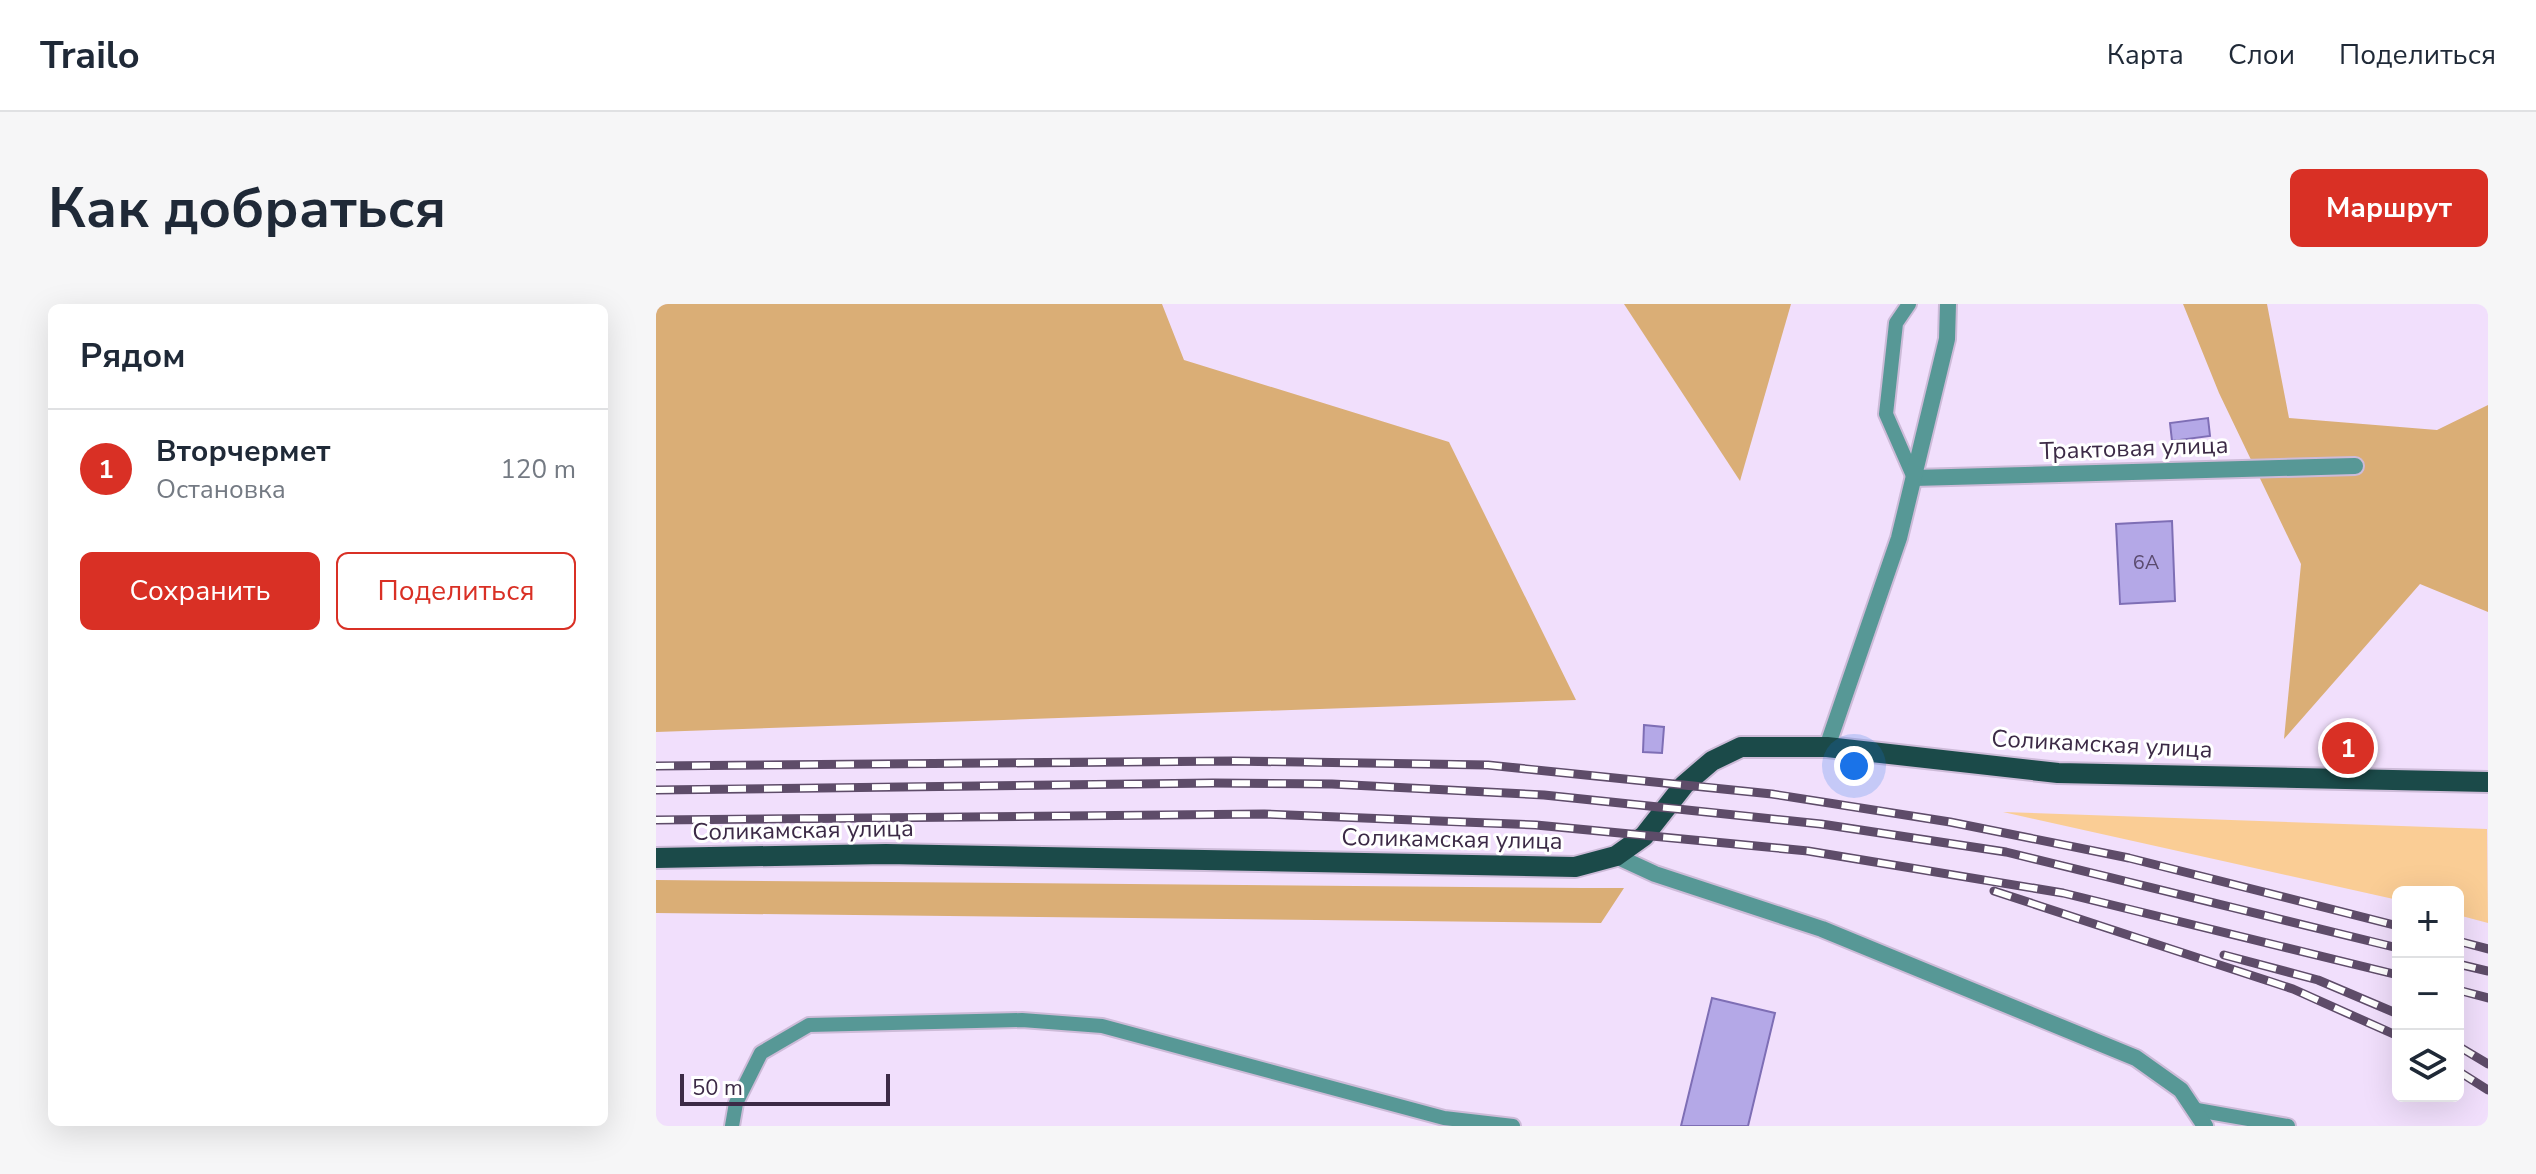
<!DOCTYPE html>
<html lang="ru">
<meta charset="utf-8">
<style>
:root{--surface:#fff;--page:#f6f6f7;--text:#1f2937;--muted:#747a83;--line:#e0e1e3;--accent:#d93025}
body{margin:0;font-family:"Nunito Sans",sans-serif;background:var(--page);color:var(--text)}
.controls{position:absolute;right:24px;bottom:24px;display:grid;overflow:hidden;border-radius:12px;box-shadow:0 8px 32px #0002}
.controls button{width:72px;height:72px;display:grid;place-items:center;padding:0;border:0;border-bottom:2px solid var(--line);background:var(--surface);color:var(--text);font:40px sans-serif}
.scale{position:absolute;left:24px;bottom:20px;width:210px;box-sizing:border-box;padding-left:8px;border:4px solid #3c2a46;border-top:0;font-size:22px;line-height:28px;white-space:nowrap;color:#3c2a46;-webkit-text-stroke:6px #fff;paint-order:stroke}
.you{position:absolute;left:1198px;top:462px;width:28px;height:28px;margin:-20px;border:6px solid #fff;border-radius:50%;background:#1a73e8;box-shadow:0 0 0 12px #1a73e833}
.badge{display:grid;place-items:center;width:52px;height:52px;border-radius:50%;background:var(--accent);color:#fff;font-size:26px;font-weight:700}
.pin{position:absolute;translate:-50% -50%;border:4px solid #fff;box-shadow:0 2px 8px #0006}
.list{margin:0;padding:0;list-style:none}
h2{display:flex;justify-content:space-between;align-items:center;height:104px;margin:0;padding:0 32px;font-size:34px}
h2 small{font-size:26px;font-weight:400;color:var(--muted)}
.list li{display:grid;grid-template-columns:52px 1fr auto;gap:24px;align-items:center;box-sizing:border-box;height:120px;padding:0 32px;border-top:2px solid var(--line)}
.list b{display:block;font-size:30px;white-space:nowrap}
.list p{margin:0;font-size:26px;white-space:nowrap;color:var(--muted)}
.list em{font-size:26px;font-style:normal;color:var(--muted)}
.actions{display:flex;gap:16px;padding:24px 32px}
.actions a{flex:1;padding:18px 0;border:2px solid var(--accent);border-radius:12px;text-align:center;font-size:28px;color:var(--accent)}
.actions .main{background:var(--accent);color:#fff}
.icon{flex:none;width:44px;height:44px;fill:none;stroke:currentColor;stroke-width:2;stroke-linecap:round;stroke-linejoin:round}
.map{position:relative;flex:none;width:1832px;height:822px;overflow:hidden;border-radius:12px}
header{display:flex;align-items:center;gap:48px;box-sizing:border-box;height:112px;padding:0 40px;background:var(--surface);border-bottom:2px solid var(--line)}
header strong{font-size:38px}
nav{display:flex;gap:44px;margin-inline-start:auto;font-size:28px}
.intro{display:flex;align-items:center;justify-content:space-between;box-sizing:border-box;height:192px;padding:0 48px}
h1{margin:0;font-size:56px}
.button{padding:20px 36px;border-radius:12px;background:var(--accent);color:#fff;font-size:28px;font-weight:700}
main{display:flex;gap:48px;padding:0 48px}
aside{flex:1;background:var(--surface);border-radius:12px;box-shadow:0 8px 32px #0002}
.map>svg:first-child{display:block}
</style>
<header>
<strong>Trailo</strong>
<nav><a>Карта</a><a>Слои</a><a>Поделиться</a></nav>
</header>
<div class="intro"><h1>Как добраться</h1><a class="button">Маршрут</a></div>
<main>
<aside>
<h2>Рядом<small></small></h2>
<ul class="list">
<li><span class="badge">1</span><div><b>Вторчермет</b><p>Остановка</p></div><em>120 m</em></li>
</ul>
<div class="actions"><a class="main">Сохранить</a><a>Поделиться</a></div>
</aside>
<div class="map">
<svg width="1832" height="822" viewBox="0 0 1832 822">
<rect width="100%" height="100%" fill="#f1dffc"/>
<polygon fill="#facd95" points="1347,508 1831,525 1832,619 1802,611 1802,588 1742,588 1742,596"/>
<g fill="#daae76">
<polygon points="0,0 506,0 528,56 793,138 920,396 0,428"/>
<polygon points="968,0 1135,0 1084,177"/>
<polygon points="1527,0 1611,0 1633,114 1781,126 1832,101 1832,308 1764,280 1628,435 1645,260 1563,89"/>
<polygon points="0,576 927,584 968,584 945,619 0,609"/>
</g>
<g fill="#b4a8e7" stroke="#7e6eb5" stroke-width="2">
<polygon points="1552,114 1554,132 1516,137 1514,119"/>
<polygon points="1516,217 1519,297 1464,300 1460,220"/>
<polygon points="988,421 1008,423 1006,449 987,448"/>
<polygon points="1056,694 1119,709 1092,822 1025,822"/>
</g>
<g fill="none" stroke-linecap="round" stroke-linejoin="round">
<g stroke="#cdbbd8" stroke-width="18">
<g id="lane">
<polyline points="1253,0 1240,19 1230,110 1258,174"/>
<polyline points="1541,806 1632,822"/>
<polyline points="76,822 80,799 105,749 153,721 366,716 446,722 788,814 857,822"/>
</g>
</g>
<g stroke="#cdbbd8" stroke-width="20">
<g id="street">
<polyline points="1258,174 1699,162"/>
<polyline points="1171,443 1243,234 1291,35 1292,0"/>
<polyline points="960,552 999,570 1166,625 1480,754 1525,786 1549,822"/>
</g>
</g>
<g stroke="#cdbbd8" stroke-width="24">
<polyline id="primary" points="0,554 230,550 919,563 960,552 988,532 1028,481 1056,457 1085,443 1171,443 1402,469 1832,478"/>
</g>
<use href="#lane" stroke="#579896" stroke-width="14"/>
<use href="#street" stroke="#579896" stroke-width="16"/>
<use href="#primary" stroke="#1b4a49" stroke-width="20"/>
<g stroke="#5e4c69" stroke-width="9">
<g id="rail">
<polyline points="0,462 576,457 832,461 1116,490 1294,518 1473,554 1742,622"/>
<polyline points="0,486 557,479 676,480 888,491 1165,520 1350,548 1742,644"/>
<polyline points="0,516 608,510 880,521 1152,547 1407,589 1742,671"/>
<polyline points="1338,587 1637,685 1742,732"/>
<polyline points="1802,637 1832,645"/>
<polyline points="1568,651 1662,676 1742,710"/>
<polyline points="1802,660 1832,667"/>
<polyline points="1802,686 1832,694"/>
<polyline points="1802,742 1832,760"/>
<polyline points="1802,767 1832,786"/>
</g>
</g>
<use href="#rail" stroke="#fff" stroke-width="6" stroke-dasharray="18" stroke-linecap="butt"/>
</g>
<g text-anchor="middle" stroke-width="6" stroke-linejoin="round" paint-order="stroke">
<g font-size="20" fill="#5a4a6e">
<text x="1490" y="265">6А</text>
</g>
<g font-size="24" fill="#3c2a46" stroke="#fff">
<text transform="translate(1478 144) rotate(-2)" y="8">Трактовая улица</text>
<text transform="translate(1446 440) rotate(3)" y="8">Соликамская улица</text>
<text transform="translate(147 526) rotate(-1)" y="8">Соликамская улица</text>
<text transform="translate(796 535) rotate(1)" y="8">Соликамская улица</text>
</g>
</g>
</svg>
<div class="controls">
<button>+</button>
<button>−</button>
<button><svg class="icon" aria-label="layers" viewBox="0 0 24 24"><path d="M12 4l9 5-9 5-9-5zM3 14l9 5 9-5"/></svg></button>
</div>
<div class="scale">50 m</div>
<div class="you"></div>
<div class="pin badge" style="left:1692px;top:444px">1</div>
</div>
</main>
